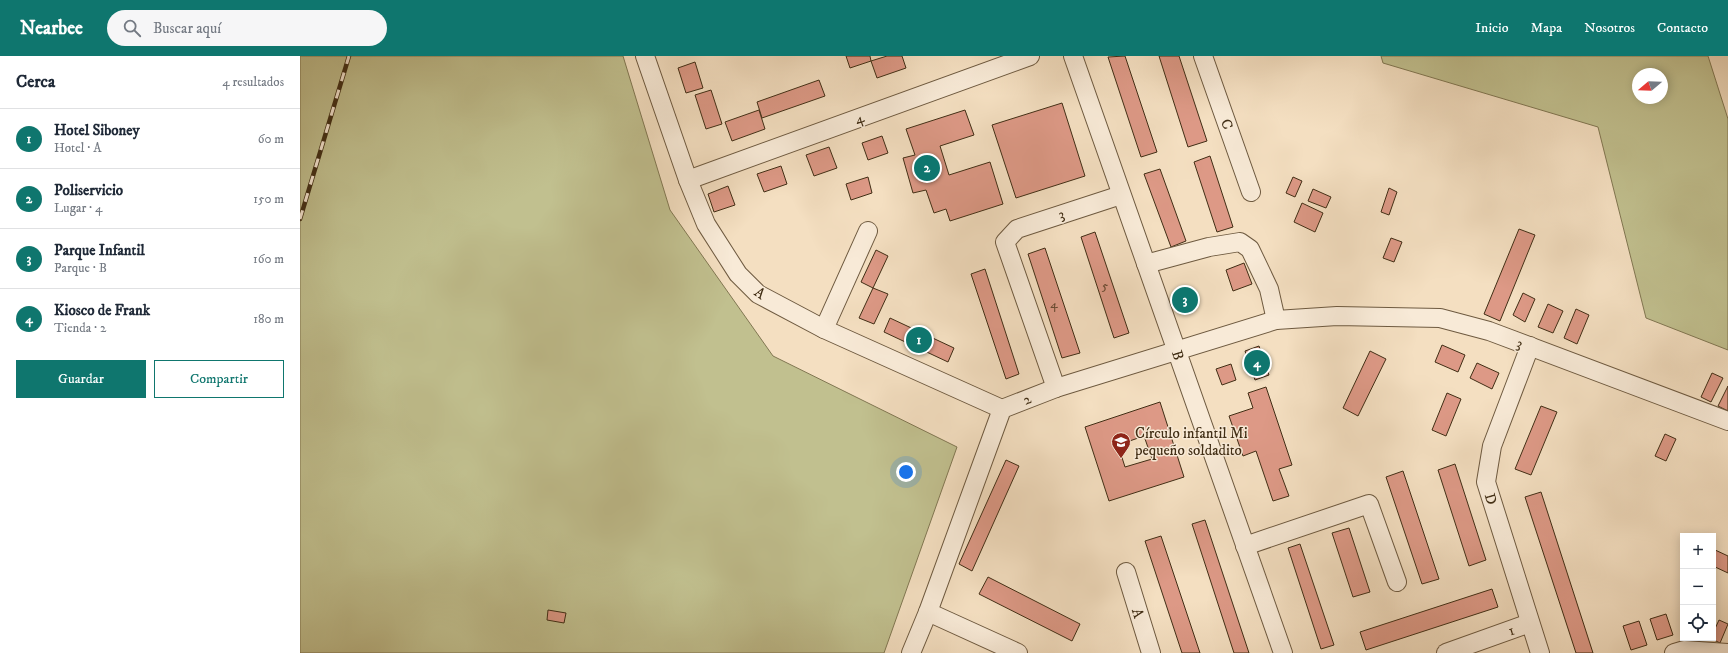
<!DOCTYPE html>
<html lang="es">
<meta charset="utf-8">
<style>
:root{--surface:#fff;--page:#f6f6f7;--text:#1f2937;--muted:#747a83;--line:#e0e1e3;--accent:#0f766e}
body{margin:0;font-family:"IM FELL DW Pica",serif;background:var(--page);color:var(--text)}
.controls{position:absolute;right:12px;bottom:12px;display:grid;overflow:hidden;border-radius:0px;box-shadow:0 2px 10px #0003}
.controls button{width:36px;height:36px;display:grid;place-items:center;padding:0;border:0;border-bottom:1px solid var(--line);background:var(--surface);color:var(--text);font:20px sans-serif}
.compass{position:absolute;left:1332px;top:12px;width:36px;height:36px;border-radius:50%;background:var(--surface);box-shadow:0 2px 10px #0003;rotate:251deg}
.you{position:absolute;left:606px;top:416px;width:14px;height:14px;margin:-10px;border:3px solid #fff;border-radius:50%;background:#1a73e8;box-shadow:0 0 0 6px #1a73e833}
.badge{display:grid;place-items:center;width:26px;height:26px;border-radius:50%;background:var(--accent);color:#fff;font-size:13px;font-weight:700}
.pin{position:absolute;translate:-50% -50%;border:2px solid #fff;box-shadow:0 1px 4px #0006}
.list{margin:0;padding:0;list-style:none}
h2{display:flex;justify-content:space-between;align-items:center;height:52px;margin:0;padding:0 16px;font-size:17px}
h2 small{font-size:13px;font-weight:400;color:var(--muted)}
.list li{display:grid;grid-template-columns:26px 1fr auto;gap:12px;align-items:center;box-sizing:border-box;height:60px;padding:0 16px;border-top:1px solid var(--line)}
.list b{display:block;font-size:15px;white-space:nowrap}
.list p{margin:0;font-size:13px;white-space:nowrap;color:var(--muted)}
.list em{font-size:13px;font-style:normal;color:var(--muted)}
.actions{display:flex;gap:8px;padding:12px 16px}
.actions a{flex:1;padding:9px 0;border:1px solid var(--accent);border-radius:0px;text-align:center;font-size:14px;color:var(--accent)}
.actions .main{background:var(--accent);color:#fff}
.icon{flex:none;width:22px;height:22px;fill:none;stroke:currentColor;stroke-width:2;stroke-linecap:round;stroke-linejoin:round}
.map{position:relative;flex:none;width:1428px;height:597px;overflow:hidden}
header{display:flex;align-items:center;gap:24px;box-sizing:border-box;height:56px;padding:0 20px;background:var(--accent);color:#fff}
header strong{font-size:19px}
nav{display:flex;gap:22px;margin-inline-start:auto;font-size:14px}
.search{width:280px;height:36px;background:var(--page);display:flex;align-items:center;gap:10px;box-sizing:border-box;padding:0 14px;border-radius:22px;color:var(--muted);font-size:15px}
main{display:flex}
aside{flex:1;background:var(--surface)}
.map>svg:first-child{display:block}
</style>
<header>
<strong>Nearbee</strong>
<div class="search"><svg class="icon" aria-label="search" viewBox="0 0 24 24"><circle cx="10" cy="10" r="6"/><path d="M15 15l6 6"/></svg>Buscar aquí</div>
<nav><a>Inicio</a><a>Mapa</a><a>Nosotros</a><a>Contacto</a></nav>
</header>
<main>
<aside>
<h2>Cerca<small>4 resultados</small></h2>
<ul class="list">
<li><span class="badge">1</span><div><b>Hotel Siboney</b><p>Hotel · A</p></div><em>60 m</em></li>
<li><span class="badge">2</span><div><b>Poliservicio</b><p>Lugar · 4</p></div><em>150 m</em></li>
<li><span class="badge">3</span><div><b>Parque Infantil</b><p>Parque · B</p></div><em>160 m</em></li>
<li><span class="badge">4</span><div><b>Kiosco de Frank</b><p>Tienda · 2</p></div><em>180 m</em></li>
</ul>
<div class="actions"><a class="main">Guardar</a><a>Compartir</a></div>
</aside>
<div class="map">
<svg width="1428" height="597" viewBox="0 0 1428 597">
<rect width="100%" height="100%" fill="#f4dfc1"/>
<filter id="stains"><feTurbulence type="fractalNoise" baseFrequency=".005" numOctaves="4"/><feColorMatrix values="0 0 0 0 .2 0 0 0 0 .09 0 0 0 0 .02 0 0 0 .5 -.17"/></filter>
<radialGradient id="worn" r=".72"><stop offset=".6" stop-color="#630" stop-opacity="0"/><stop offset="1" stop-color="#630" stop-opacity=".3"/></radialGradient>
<g fill="#c1c08f" stroke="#817752" fill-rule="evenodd">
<polygon points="0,0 323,0 370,154 473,300 657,391 584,597 0,597"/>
<path d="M1081,0H1408L1428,63V294L1346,262L1298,71L1083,7ZM1338,18H1362V42H1338Z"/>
</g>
<g fill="#dd9986" stroke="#412e15" fill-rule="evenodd">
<polygon points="546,0 570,0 571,5 550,12"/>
<polygon points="587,0 602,0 606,12 577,22 571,5"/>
<polygon points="825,0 857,96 841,101 808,1"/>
<polygon points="859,0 879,0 907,85 888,91"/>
<polygon points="395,6 403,32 386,37 378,12"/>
<polygon points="519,24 525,40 462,62 457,46"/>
<polygon points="411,34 422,68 406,73 395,39"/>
<polygon points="762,47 785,120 716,142 692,69"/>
<polygon points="459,54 465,73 432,85 425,66"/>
<polygon points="665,54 674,79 640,90 649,119 690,106 703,148 650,165 646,153 634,157 626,134 613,137 603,102 615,99 606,73"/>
<polygon points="582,80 588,97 568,104 562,87"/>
<polygon points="529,91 537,112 514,120 506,99"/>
<polygon points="910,100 933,171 917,176 894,106"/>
<polygon points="481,110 487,128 464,136 457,118"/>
<polygon points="860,113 886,185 871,191 844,118"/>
<polygon points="568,121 572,137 551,144 546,128"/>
<polygon points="993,121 1002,125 995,141 986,137"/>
<polygon points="428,130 435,149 414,156 408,138"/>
<polygon points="1089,132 1097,136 1089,159 1081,156"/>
<polygon points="1013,133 1031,141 1026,152 1008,145"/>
<polygon points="1002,147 1023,157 1015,176 994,166"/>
<polygon points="1219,173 1235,179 1200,265 1184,258"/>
<polygon points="795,176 829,277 814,282 781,181"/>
<polygon points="1091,182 1102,186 1094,206 1083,202"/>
<polygon points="745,192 780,297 762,302 728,198"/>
<polygon points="576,194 588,200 573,232 561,226"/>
<polygon points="944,207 952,228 933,235 926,214"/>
<polygon points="685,213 719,318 706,323 671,218"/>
<polygon points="573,232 588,238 574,268 559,262"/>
<polygon points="1223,237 1235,243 1225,266 1213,259"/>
<polygon points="1248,248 1263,255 1253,277 1238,271"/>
<polygon points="1276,253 1289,259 1277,288 1264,282"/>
<polygon points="590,262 654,292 648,306 584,276"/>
<polygon points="1142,289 1165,299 1158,316 1135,306"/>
<polygon points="959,290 969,319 955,324 945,295"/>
<polygon points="1070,295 1086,303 1058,360 1043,352"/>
<polygon points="1177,307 1199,317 1192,333 1170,322"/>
<polygon points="931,308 936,324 922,329 916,313"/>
<polygon points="1412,317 1423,322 1411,346 1401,341"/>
<polygon points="1428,330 1428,355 1418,350"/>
<polygon points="966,331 992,409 979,413 989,440 973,445 956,395 943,400 929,360 953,352 948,337"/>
<polygon points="1147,337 1161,343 1146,380 1132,374"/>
<path d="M860,346L884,421L809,445L785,371ZM844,380L852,403L825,411L818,389Z"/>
<polygon points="1241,350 1257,356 1231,419 1215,413"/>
<polygon points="1365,378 1376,383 1366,405 1355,400"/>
<polygon points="706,404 719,410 672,515 659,508"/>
<polygon points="1155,408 1186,504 1169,510 1138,414"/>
<polygon points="1103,415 1139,523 1122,528 1086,421"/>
<polygon points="1241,436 1293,597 1276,597 1225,441"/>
<polygon points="905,464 949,597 934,597 892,468"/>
<polygon points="1049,472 1070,536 1053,541 1032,477"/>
<polygon points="861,480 900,597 882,597 845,485"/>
<polygon points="1000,488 1034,589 1021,593 988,492"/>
<polygon points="1413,493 1428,500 1428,517 1413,510"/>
<polygon points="688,521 780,568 772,585 679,538"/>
<polygon points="1192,533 1198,551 1066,594 1060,576"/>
<polygon points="248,554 266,557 264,567 247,564"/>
<polygon points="1366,558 1373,579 1357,584 1350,563"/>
<polygon points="1419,564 1428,568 1420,587 1410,582 1413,582 1413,577"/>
<polygon points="1339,565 1347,589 1331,594 1323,570"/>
</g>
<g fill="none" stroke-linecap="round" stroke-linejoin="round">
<g stroke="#6e5a40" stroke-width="20">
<g id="minor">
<polyline points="345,0 388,124 406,168 438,218 458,238 524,273 702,353"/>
<polyline points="773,0 983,597"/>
<polyline points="903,0 951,136"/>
<polyline points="388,124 730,0"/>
<polyline points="846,208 909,191 940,186 950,193 969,233 976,264"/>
<polyline points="524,273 568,175"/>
<polyline points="1230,290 1192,390 1186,426 1240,597"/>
<polyline points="756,332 705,186 717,173 821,139"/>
<polyline points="945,490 1069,448 1097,526"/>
<polyline points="826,516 851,597"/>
<polyline points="628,556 718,597"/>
<polyline points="611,597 628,556 702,353 756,332 976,264 1037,260 1140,262 1189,275 1428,365"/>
<polyline points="1146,597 1230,567"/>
<polyline points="1374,597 1384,594 1428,597"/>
</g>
</g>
<use href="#minor" stroke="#f8ead7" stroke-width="18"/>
<g stroke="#412e15" stroke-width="4.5">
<polyline id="rail" points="0,163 49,0"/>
</g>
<use href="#rail" stroke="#f8ead7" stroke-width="3" stroke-dasharray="9" stroke-linecap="butt"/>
</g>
<defs>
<g id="school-pin" transform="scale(1)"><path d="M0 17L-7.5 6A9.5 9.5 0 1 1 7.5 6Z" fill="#8f2418" stroke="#f8ead7"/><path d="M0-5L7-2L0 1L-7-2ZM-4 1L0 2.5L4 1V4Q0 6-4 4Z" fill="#fff"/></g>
</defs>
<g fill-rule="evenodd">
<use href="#school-pin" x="821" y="386"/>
</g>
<g text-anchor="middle" stroke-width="3" stroke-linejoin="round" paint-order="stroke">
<g font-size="13" fill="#684931">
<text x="805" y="234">5</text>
<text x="754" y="252">4</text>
</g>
<g font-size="15" fill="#412e15" stroke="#f8ead7">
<text transform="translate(559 62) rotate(-20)" y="5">4</text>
<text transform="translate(927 68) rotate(71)" y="5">C</text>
<text transform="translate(761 158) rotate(-18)" y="5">3</text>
<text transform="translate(460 237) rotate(35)" y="5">A</text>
<text transform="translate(1220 287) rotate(21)" y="5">3</text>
<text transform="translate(878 299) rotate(71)" y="5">B</text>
<text transform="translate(727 343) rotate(-21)" y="5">2</text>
<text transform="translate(1191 443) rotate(73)" y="5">D</text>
<text transform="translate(838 557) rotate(73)" y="5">A</text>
<text transform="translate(1211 574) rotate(-20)" y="5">1</text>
</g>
<g font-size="15" fill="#412e15" stroke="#f8ead7" text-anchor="start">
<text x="835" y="382">Círculo infantil Mi<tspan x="835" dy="17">pequeño soldadito</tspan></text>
</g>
</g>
<rect width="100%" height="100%" filter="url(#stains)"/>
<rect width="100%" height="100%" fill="url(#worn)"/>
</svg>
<div class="controls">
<button>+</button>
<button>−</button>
<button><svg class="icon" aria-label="locate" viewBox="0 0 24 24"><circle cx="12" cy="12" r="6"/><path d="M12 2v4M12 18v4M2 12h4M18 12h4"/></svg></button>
</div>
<svg class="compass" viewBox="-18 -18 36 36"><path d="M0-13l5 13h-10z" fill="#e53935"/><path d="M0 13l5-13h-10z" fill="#747a83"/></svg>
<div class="you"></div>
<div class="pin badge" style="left:619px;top:284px">1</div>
<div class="pin badge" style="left:627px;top:112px">2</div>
<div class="pin badge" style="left:885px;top:244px">3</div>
<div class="pin badge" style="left:957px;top:307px">4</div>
</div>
</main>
